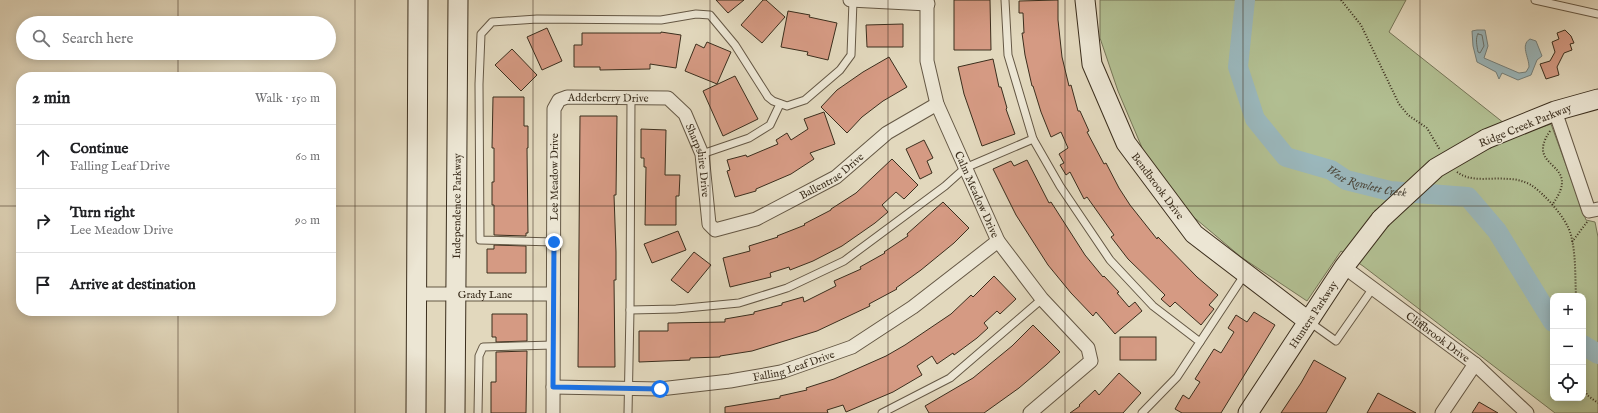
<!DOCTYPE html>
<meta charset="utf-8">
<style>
:root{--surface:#fff;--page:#f6f6f6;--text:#202124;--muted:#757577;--line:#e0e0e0}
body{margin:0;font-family:"IM FELL English",serif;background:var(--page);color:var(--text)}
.controls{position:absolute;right:12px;bottom:12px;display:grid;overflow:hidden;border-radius:8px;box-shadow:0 2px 10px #0003}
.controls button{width:36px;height:36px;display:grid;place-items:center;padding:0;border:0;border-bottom:1px solid var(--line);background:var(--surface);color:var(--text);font:20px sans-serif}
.stop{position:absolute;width:12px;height:12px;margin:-9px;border:3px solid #1a73e8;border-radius:50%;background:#fff}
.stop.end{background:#1a73e8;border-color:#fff;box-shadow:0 1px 4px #0008}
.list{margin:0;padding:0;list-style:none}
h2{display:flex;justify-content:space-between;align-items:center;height:52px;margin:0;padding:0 16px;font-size:17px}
h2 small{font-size:13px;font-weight:400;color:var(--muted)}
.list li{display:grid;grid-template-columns:26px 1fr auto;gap:12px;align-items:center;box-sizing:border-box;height:64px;padding:0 16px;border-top:1px solid var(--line)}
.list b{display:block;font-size:15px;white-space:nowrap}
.list p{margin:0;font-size:13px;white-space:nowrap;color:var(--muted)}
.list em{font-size:13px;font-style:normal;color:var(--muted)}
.icon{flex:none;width:22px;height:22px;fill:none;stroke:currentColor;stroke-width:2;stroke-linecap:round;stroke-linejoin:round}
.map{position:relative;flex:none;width:1598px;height:413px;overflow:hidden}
.search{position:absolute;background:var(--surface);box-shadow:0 2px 10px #0003;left:16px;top:16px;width:320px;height:44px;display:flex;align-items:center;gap:10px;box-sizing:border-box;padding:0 14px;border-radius:22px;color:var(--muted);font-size:15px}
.panel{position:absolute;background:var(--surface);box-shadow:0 2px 10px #0003;left:16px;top:72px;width:320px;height:244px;border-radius:16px}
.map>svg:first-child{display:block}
</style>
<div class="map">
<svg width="1598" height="413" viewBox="0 0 1598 413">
<rect width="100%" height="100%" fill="#e2d8bd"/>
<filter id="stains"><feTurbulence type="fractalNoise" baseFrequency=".005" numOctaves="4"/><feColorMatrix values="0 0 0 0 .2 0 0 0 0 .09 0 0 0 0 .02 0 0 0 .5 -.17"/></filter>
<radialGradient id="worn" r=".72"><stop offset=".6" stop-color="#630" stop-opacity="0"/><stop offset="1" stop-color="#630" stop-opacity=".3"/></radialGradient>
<path fill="#b2bf92" stroke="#767658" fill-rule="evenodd" d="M1100,0H1406L1389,32L1519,135L1551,124L1586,220L1595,222L1598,237V413H1555L1363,266L1341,251L1307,301L1241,257L1190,214L1143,150L1118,91L1100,38ZM1553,296H1583V398H1553Z"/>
<path fill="#9ab7bc" stroke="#74807c" d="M1477,30H1485L1488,46L1484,58L1519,73L1526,72L1529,67C1529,57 1520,45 1530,39L1536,41L1542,56L1537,60L1531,75L1518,80L1502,73L1499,79L1496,72L1477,62L1473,46L1472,31Z"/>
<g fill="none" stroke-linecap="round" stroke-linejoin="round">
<path stroke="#6a726c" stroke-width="1" d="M1478,34L1482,35L1484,46L1480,53L1478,52C1477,46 1475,38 1478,34Z"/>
<g stroke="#9ab7bc" stroke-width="20">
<path id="s1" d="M1245,0L1238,67L1255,119L1286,157L1331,170L1346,180L1390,191L1468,197L1497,231L1553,322"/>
<polyline points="1583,345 1598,354"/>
</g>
</g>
<g fill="#d59a83" stroke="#3b2e1d">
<polygon points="716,0 744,0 728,13"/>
<polygon points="763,0 766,0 785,17 762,43 741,25"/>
<polygon points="954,0 990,0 991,50 954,50"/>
<polygon points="1058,0 1058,20 1062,57 1069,86 1071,85 1078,111 1080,111 1089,131 1087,132 1104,164 1106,163 1119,188 1130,205 1157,239 1158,237 1197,277 1218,295 1209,305 1214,309 1201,325 1175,302 1170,307 1161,299 1165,295 1128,259 1111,237 1114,235 1087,197 1084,199 1070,172 1066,175 1060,165 1064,163 1059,154 1068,148 1061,132 1051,137 1041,112 1033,86 1032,86 1025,55 1022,33 1024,33 1023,13 1019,13 1019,1"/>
<polygon points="788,11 810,15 809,17 837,23 828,60 807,55 808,52 781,47"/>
<polygon points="903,24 903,47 867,47 866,25"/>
<polygon points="547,28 562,61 542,70 527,37"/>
<polygon points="1565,30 1571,36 1574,43 1570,44 1572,50 1564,53 1557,67 1559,75 1546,79 1540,64 1550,61 1555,52 1552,42 1559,39 1557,33"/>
<polygon points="661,32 681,35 676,68 650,64 650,69 600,70 600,67 574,67 574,45 582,45 582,33 661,33"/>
<polygon points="707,42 731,52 717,84 685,71 696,44 704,48"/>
<polygon points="512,49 537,75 521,91 495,65"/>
<polygon points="889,57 907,87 883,101 862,117 847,133 821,107 837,90 863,72"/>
<polygon points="993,59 999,87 1001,87 1007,108 1006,109 1015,134 982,146 964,94 958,67"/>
<polygon points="735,76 758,119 723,136 703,91"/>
<polygon points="493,97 524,97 524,126 528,126 528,148 527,148 528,233 526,233 526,236 494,235 494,205 492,205 492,182 494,182 494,148 492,148"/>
<polygon points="824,112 835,144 810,153 814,159 791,174 756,189 756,191 735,197 727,171 730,170 727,160 746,155 747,157 778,144 776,140 787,133 791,140 808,129 804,119"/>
<polygon points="580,116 617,116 616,195 614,195 616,252 616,280 614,280 615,367 578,367"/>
<polygon points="641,129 666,130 665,175 680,175 679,196 676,196 676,225 645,225 646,167 644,167 644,158 641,158"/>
<polygon points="924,140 933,158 927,161 932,173 920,179 906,149"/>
<polygon points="892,159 918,185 904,199 896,192 882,205 888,212 875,223 842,246 813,261 790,270 789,267 770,273 771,277 730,287 723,258 750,251 749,246 778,237 777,236 805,225 804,224 831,210 831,209 856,193"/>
<polygon points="1027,160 1049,203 1051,202 1085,255 1103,277 1104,276 1119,292 1117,293 1129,307 1135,302 1142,311 1115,334 1096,312 1093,316 1071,293 1048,265 1016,215 993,169 1011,161 1014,166"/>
<polygon points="943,202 969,228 954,243 921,270 896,288 897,289 869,304 870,306 817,331 752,351 720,356 720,357 690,358 690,360 639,362 639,331 668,331 668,323 725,322 725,319 754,314 754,312 782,305 782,303 803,297 804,302 836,286 834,281 861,269 860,267 885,253 884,252 908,236 907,234"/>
<polygon points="678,231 686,250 652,263 644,244"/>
<polygon points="494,245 526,246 526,273 487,273 487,249 494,249"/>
<polygon points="694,252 711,265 688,293 671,280"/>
<polygon points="994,276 1016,299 1000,314 997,311 984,323 988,328 977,338 954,355 953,353 937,364 932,356 917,366 922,375 893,392 846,412 843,405 827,410 828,413 725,413 725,407 780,398 780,396 807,390 806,388 834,379 886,356 905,345 951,314 971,295 973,297"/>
<polygon points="1254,312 1275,325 1221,413 1182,413 1175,409 1183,395 1189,399 1200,382 1195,379 1214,349 1221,353 1234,332 1228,328 1236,315 1247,322"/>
<polygon points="492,314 527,314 527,341 496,342 496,337 492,337"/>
<polygon points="1033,325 1060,352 1046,365 1019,388 984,413 929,413 925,406 973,378 1012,346"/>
<rect x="1120" y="337" width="36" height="23"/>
<polygon points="527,351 526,413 491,413 491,382 496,382 496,352"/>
<polygon points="1314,360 1346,378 1326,413 1281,413 1301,383"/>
<polygon points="1119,373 1141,393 1123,413 1070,413 1080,406 1079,405 1095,390 1099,395"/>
<polygon points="1378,393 1416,413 1367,413"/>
<polygon points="1479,402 1498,413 1472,413"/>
</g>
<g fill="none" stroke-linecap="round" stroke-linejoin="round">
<g stroke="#655845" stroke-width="9">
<g id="lane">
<polyline points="1535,0 1598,14"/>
<polyline points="1033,139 1060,186 1110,260 1153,306 1200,342 1177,377 1142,413"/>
<polyline points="702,154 749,138 770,125 780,104"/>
<polyline points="554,242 480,240 479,84 481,34 492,22 537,19 661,20 696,14 710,15 735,45 768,97 773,101 787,106 805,100 840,70 851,55 853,1"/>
<polyline points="630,310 676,309 739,303 787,288 844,261 945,186 965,168 1033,139 1008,55 1005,0"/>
<polyline points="1308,321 1336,341 1373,288"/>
<polyline points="1200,342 1245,274"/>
<polyline points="478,413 479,356 483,347 553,345"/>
<polyline points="628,413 630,310 631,98"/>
<polyline points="882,413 950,378 1042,299"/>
</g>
</g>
<g stroke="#655845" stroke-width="15">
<g id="street">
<polyline points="850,0 928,4"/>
<path id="s2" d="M927,0V61L937,104L998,241L1042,299L1088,348L1091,361L1030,413"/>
<polyline points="1555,111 1589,211 1598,209"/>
<path id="s3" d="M1344,267L1475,364L1527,413"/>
<path id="s4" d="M416,294H553"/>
<path id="s5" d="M553,387L660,389L730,381L781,372L852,347L913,307L998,241"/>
<path id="s6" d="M553,413L554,109L559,100L567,97L668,98L685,114L702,154L709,224L715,230L756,219L836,177L887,133L937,104"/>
<polyline points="1442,413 1475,364"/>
</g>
</g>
<g stroke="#3b2e1d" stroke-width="21">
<g id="secondary">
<path id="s7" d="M1085,0L1092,64L1126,143L1194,234L1308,321"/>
<polyline points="1486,139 1555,111 1598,99"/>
<polyline points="416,413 418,0"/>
<path id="s8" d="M455,413L458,0"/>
<path id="s9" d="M1248,413L1344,267L1381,219"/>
</g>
</g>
<g stroke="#3b2e1d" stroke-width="2" stroke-dasharray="1 2" stroke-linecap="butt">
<polyline points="1341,0 1361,25 1399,104 1408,115 1427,128 1440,150"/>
<path d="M1550,131C1523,171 1585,160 1552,205"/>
<path d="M1457,172C1472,183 1491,177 1508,179C1516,179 1524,181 1531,185C1545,194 1567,219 1571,235C1576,255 1575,276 1576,296"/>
<polyline points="1572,242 1587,222"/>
<polyline points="1583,385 1587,395 1598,403"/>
</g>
<use href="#lane" stroke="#ece6d4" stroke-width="7"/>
<use href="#street" stroke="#ece6d4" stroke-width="13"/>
<use href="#secondary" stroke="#ece6d4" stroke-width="19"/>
<g stroke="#3b2e1d" stroke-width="21" stroke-linecap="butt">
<polyline id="secondary-bridge" points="1381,219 1436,168 1486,139"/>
</g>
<use href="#secondary-bridge" stroke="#ece6d4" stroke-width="19"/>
</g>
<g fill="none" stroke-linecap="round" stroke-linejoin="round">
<polyline stroke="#1a73e8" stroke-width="5" points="554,242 553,387 660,389"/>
</g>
<path fill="none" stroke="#3b2e1d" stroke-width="1" stroke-opacity="0.55" d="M178,0V23M355,0V413M533,0V413M710,0V413M888,0V413M1065,0V413M1243,0V413M1420,0V413M178,53V77M0,206H21M331,206H1598M178,311V413"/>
<g text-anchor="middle" stroke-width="3" stroke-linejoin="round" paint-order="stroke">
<g font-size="11" fill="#3b2e1d" stroke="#ece6d4">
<text dy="4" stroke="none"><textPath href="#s6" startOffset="364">Adderberry Drive</textPath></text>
<text transform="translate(1525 125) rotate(-22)" y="4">Ridge Creek Parkway</text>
<text dy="4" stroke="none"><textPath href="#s6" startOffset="496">Sharpshire Drive</textPath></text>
<text dy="4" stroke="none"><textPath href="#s6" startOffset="699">Ballentrae Drive</textPath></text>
<text dy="4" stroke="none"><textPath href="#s6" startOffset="236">Lee Meadow Drive</textPath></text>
<text dy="4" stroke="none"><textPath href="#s7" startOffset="204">Bendbrook Drive</textPath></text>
<text dy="4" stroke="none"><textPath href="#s2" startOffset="204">Calm Meadow Drive</textPath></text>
<text dy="4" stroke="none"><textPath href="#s8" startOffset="207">Independence Parkway</textPath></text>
<text dy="4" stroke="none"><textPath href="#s4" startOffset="69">Grady Lane</textPath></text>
<text dy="4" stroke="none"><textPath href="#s9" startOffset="118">Hunters Parkway</textPath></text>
<text dy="4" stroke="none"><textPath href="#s3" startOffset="117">Cliffbrook Drive</textPath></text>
<text dy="4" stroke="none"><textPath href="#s5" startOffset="243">Falling Leaf Drive</textPath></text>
</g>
<g font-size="12" font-style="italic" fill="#4e493d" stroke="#ece6d4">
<text dy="4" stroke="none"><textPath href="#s1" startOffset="256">West Rowlett Creek</textPath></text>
</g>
</g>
<rect width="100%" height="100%" filter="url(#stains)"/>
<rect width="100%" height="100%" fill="url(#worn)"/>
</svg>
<div class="controls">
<button>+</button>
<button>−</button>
<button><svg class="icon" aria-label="locate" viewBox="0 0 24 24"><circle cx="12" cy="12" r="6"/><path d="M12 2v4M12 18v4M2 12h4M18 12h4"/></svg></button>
</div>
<div class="stop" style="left:660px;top:389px"></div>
<div class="stop end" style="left:554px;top:242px"></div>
<div class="search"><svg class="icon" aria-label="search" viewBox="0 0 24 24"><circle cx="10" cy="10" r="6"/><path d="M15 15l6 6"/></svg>Search here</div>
<section class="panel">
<h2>2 min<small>Walk · 150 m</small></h2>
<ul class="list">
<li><svg class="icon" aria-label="ahead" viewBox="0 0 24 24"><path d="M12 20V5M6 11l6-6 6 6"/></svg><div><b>Continue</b><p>Falling Leaf Drive</p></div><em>60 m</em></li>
<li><svg class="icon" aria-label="right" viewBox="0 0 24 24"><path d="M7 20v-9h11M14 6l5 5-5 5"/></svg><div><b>Turn right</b><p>Lee Meadow Drive</p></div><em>90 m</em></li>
<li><svg class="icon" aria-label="arrive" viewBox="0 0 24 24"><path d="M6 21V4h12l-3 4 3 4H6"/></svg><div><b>Arrive at destination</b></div></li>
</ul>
</section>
</div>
